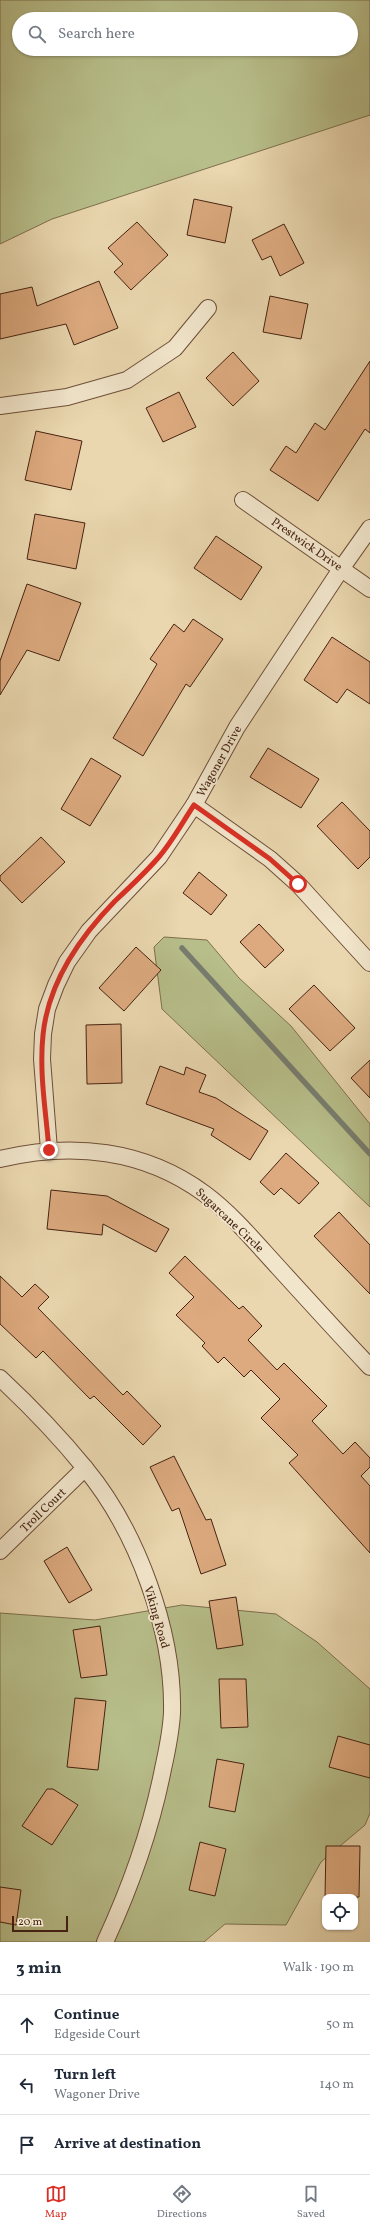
<!DOCTYPE html>
<meta charset="utf-8">
<style>
:root{--surface:#fff;--page:#f2f2f3;--text:#1f2937;--muted:#747a83;--line:#e0e1e3;--accent:#d93025}
body{margin:0;font-family:Vollkorn,serif;background:var(--page);color:var(--text)}
.controls{position:absolute;right:12px;bottom:12px;display:grid;overflow:hidden;border-radius:8px;box-shadow:0 1px 3px #0004}
.controls button{width:36px;height:36px;display:grid;place-items:center;padding:0;border:0;border-bottom:1px solid var(--line);background:var(--surface);color:var(--text);font:20px sans-serif}
.scale{position:absolute;left:12px;bottom:10px;width:56px;box-sizing:border-box;padding-left:4px;border:2px solid #452211;border-top:0;font-size:11px;line-height:14px;white-space:nowrap;color:#452211;-webkit-text-stroke:3px #f1e5cb;paint-order:stroke}
.stop{position:absolute;width:12px;height:12px;margin:-9px;border:3px solid #d93025;border-radius:50%;background:#fff}
.stop.end{background:#d93025;border-color:#fff;box-shadow:0 1px 4px #0008}
.list{margin:0;padding:0;list-style:none}
h2{display:flex;justify-content:space-between;align-items:center;height:52px;margin:0;padding:0 16px;font-size:17px}
h2 small{font-size:13px;font-weight:400;color:var(--muted)}
.list li{display:grid;grid-template-columns:26px 1fr auto;gap:12px;align-items:center;box-sizing:border-box;height:60px;padding:0 16px;border-top:1px solid var(--line)}
.list b{display:block;font-size:15px;white-space:nowrap}
.list p{margin:0;font-size:13px;white-space:nowrap;color:var(--muted)}
.list em{font-size:13px;font-style:normal;color:var(--muted)}
.icon{flex:none;width:22px;height:22px;fill:none;stroke:currentColor;stroke-width:2;stroke-linecap:round;stroke-linejoin:round}
.map{position:relative;flex:none;width:370px;height:1942px;overflow:hidden}
.search{position:absolute;background:var(--surface);box-shadow:0 1px 3px #0004;left:12px;right:12px;top:12px;height:44px;display:flex;align-items:center;gap:10px;box-sizing:border-box;padding:0 14px;border-radius:22px;color:var(--muted);font-size:15px}
.sheet{height:232px;background:var(--surface)}
nav{display:flex;justify-content:space-around;align-items:center;box-sizing:border-box;height:56px;border-top:1px solid var(--line);background:var(--surface);font-size:11px;color:var(--muted)}
nav a{display:grid;justify-items:center;gap:2px}
nav .on{color:var(--accent)}
.map>svg:first-child{display:block}
</style>
<div class="map">
<svg width="370" height="1942" viewBox="0 0 370 1942">
<rect width="100%" height="100%" fill="#ead7af"/>
<filter id="stains"><feTurbulence type="fractalNoise" baseFrequency=".005" numOctaves="4"/><feColorMatrix values="0 0 0 0 .2 0 0 0 0 .09 0 0 0 0 .02 0 0 0 .5 -.17"/></filter>
<radialGradient id="worn" r=".72"><stop offset=".6" stop-color="#630" stop-opacity="0"/><stop offset="1" stop-color="#630" stop-opacity=".3"/></radialGradient>
<g fill="#b7be8a" stroke="#7e704e" fill-rule="evenodd">
<path d="M0,0H370V115L52,219L0,244ZM19,19H351V49H19Z"/>
<polygon points="164,937 207,940 239,978 291,1026 370,1124 370,1207 162,1009 154,947"/>
<polygon points="182,1605 276,1614 317,1642 370,1689 370,1813 365,1825 321,1862 286,1925 225,1924 204,1942 0,1942 0,1613 95,1620"/>
</g>
<g fill="none" stroke-linecap="round" stroke-linejoin="round">
<polyline stroke="#777d6f" stroke-width="5.5" points="182,948 370,1154"/>
</g>
<g fill="#ddaa7f" stroke="#452211">
<polygon points="194,199 232,207 225,243 187,235"/>
<polygon points="137,222 168,255 131,290 114,272 123,264 108,248"/>
<polygon points="284,224 304,263 280,276 271,256 262,260 252,240"/>
<polygon points="99,281 118,328 74,345 66,324 0,339 0,294 32,287 37,306"/>
<polygon points="270,296 308,304 301,339 263,332"/>
<polygon points="233,352 259,381 233,406 206,378"/>
<polygon points="370,361 370,433 365,429 318,501 270,470 286,446 296,453 315,423 325,430"/>
<polygon points="179,392 196,427 163,442 146,408"/>
<polygon points="36,431 82,441 71,490 25,480"/>
<polygon points="35,514 85,523 76,569 27,559"/>
<polygon points="216,536 262,567 241,600 194,568"/>
<polygon points="27,584 81,603 59,661 27,650 0,695 0,661"/>
<polygon points="193,619 223,639 190,687 186,684 143,756 113,738 157,664 150,659 174,624 184,632"/>
<polygon points="332,637 370,662 370,704 347,689 337,703 304,680"/>
<polygon points="268,748 319,779 301,808 250,777"/>
<polygon points="91,758 121,776 90,826 61,809"/>
<polygon points="342,802 370,831 370,857 358,869 317,826"/>
<polygon points="41,837 65,862 22,903 0,880 0,876"/>
<polygon points="199,872 227,895 211,915 183,893"/>
<polygon points="259,924 284,950 265,968 240,942"/>
<polygon points="136,947 161,970 124,1011 99,988"/>
<polygon points="314,985 355,1028 330,1051 289,1009"/>
<polygon points="121,1024 122,1083 87,1084 86,1025"/>
<polygon points="370,1060 370,1098 351,1078"/>
<polygon points="160,1066 184,1075 186,1067 206,1075 199,1092 216,1098 268,1131 250,1160 211,1135 214,1129 146,1104"/>
<polygon points="286,1153 319,1183 299,1204 281,1188 274,1195 260,1182"/>
<polygon points="51,1190 107,1196 169,1229 156,1252 103,1224 102,1235 47,1229"/>
<polygon points="339,1212 370,1245 370,1294 314,1236"/>
<polygon points="185,1256 239,1309 243,1306 262,1326 248,1340 277,1370 284,1363 327,1406 312,1421 343,1454 355,1442 370,1458 370,1467 361,1476 370,1486 370,1553 289,1463 298,1455 261,1418 280,1399 251,1370 244,1377 224,1357 218,1363 202,1346 205,1343 176,1315 194,1297 169,1273"/>
<polygon points="0,1276 22,1297 35,1284 49,1297 38,1308 123,1395 127,1391 161,1426 143,1445 94,1396 90,1399 43,1351 36,1358 0,1324"/>
<polygon points="174,1456 206,1520 211,1519 226,1565 201,1574 179,1508 172,1511 150,1467"/>
<polygon points="67,1547 92,1590 69,1603 44,1561"/>
<polygon points="236,1597 243,1645 217,1649 209,1601"/>
<polygon points="100,1626 107,1675 81,1678 73,1630"/>
<polygon points="219,1679 246,1679 248,1727 221,1728"/>
<polygon points="75,1698 106,1701 98,1770 67,1767"/>
<polygon points="338,1736 370,1745 370,1778 329,1767"/>
<polygon points="217,1759 244,1764 235,1812 209,1807"/>
<polygon points="47,1789 53,1789 78,1805 52,1845 22,1826"/>
<polygon points="200,1842 226,1849 215,1896 189,1890"/>
<polygon points="326,1846 360,1846 359,1897 325,1897"/>
<polygon points="0,1887 21,1890 16,1925 0,1922"/>
</g>
<g fill="none" stroke-linecap="round" stroke-linejoin="round">
<g stroke="#6e4f38" stroke-width="18">
<g id="minor">
<polyline points="0,406 67,397 127,380 175,348 208,308"/>
<polyline points="243,500 370,589"/>
<polyline points="194,805 270,859 298,884 370,963"/>
<polyline points="49,1150 42,1059 43,1034 47,1009 56,985 67,962 89,931 159,857 194,805 237,727 341,569 370,528"/>
<path d="M0,1159C72,1142 144,1149 205,1194C232,1214 255,1242 278,1267C308,1300 339,1334 370,1367"/>
<path d="M0,1378C30,1406 59,1436 85,1468C137,1531 174,1631 172,1713C171,1732 167,1751 163,1769C151,1830 131,1886 105,1942"/>
<polyline points="0,1551 85,1468"/>
</g>
</g>
<use href="#minor" stroke="#f1e5cb" stroke-width="16"/>
</g>
<g fill="none" stroke-linecap="round" stroke-linejoin="round">
<path stroke="#d93025" stroke-width="5" d="M49,1150C46,1112 39,1073 43,1035C48,984 80,937 115,901C130,887 145,873 158,858C172,842 182,823 194,805L270,859L298,884"/>
</g>
<g text-anchor="middle" stroke-width="4" stroke-linejoin="round" paint-order="stroke">
<g font-size="12" fill="#452211" stroke="#f1e5cb">
<text transform="translate(307 544) rotate(35)" y="4">Prestwick Drive</text>
<text transform="translate(219 761) rotate(-61)" y="4">Wagoner Drive</text>
<text transform="translate(230 1220) rotate(43)" y="4">Sugarcane Circle</text>
<text transform="translate(43 1510) rotate(-44)" y="4">Troll Court</text>
<text transform="translate(157 1617) rotate(74)" y="4">Viking Road</text>
</g>
</g>
<rect width="100%" height="100%" filter="url(#stains)"/>
<rect width="100%" height="100%" fill="url(#worn)"/>
</svg>
<div class="controls">
<button><svg class="icon" aria-label="locate" viewBox="0 0 24 24"><circle cx="12" cy="12" r="6"/><path d="M12 2v4M12 18v4M2 12h4M18 12h4"/></svg></button>
</div>
<div class="scale">20 m</div>
<div class="stop" style="left:298px;top:884px"></div>
<div class="stop end" style="left:49px;top:1150px"></div>
<div class="search"><svg class="icon" aria-label="search" viewBox="0 0 24 24"><circle cx="10" cy="10" r="6"/><path d="M15 15l6 6"/></svg>Search here</div>
</div>
<section class="sheet">
<h2>3 min<small>Walk · 190 m</small></h2>
<ul class="list">
<li><svg class="icon" aria-label="ahead" viewBox="0 0 24 24"><path d="M12 20V5M6 11l6-6 6 6"/></svg><div><b>Continue</b><p>Edgeside Court</p></div><em>50 m</em></li>
<li><svg class="icon" aria-label="left" viewBox="0 0 24 24"><path d="M17 20v-9H6M10 6l-5 5 5 5"/></svg><div><b>Turn left</b><p>Wagoner Drive</p></div><em>140 m</em></li>
<li><svg class="icon" aria-label="arrive" viewBox="0 0 24 24"><path d="M6 21V4h12l-3 4 3 4H6"/></svg><div><b>Arrive at destination</b></div></li>
</ul>
</section>
<nav>
<a class="on"><svg class="icon" aria-label="map" viewBox="0 0 24 24"><path d="M3 6l6-2 6 2 6-2v14l-6 2-6-2-6 2zM9 4v14M15 6v14"/></svg>Map</a>
<a><svg class="icon" aria-label="directions" viewBox="0 0 24 24"><path d="M12 3l9 9-9 9-9-9zM9 14v-3h6M13 9l2 2-2 2"/></svg>Directions</a>
<a><svg class="icon" aria-label="saved" viewBox="0 0 24 24"><path d="M7 4h10v16l-5-4-5 4z"/></svg>Saved</a>
</nav>
